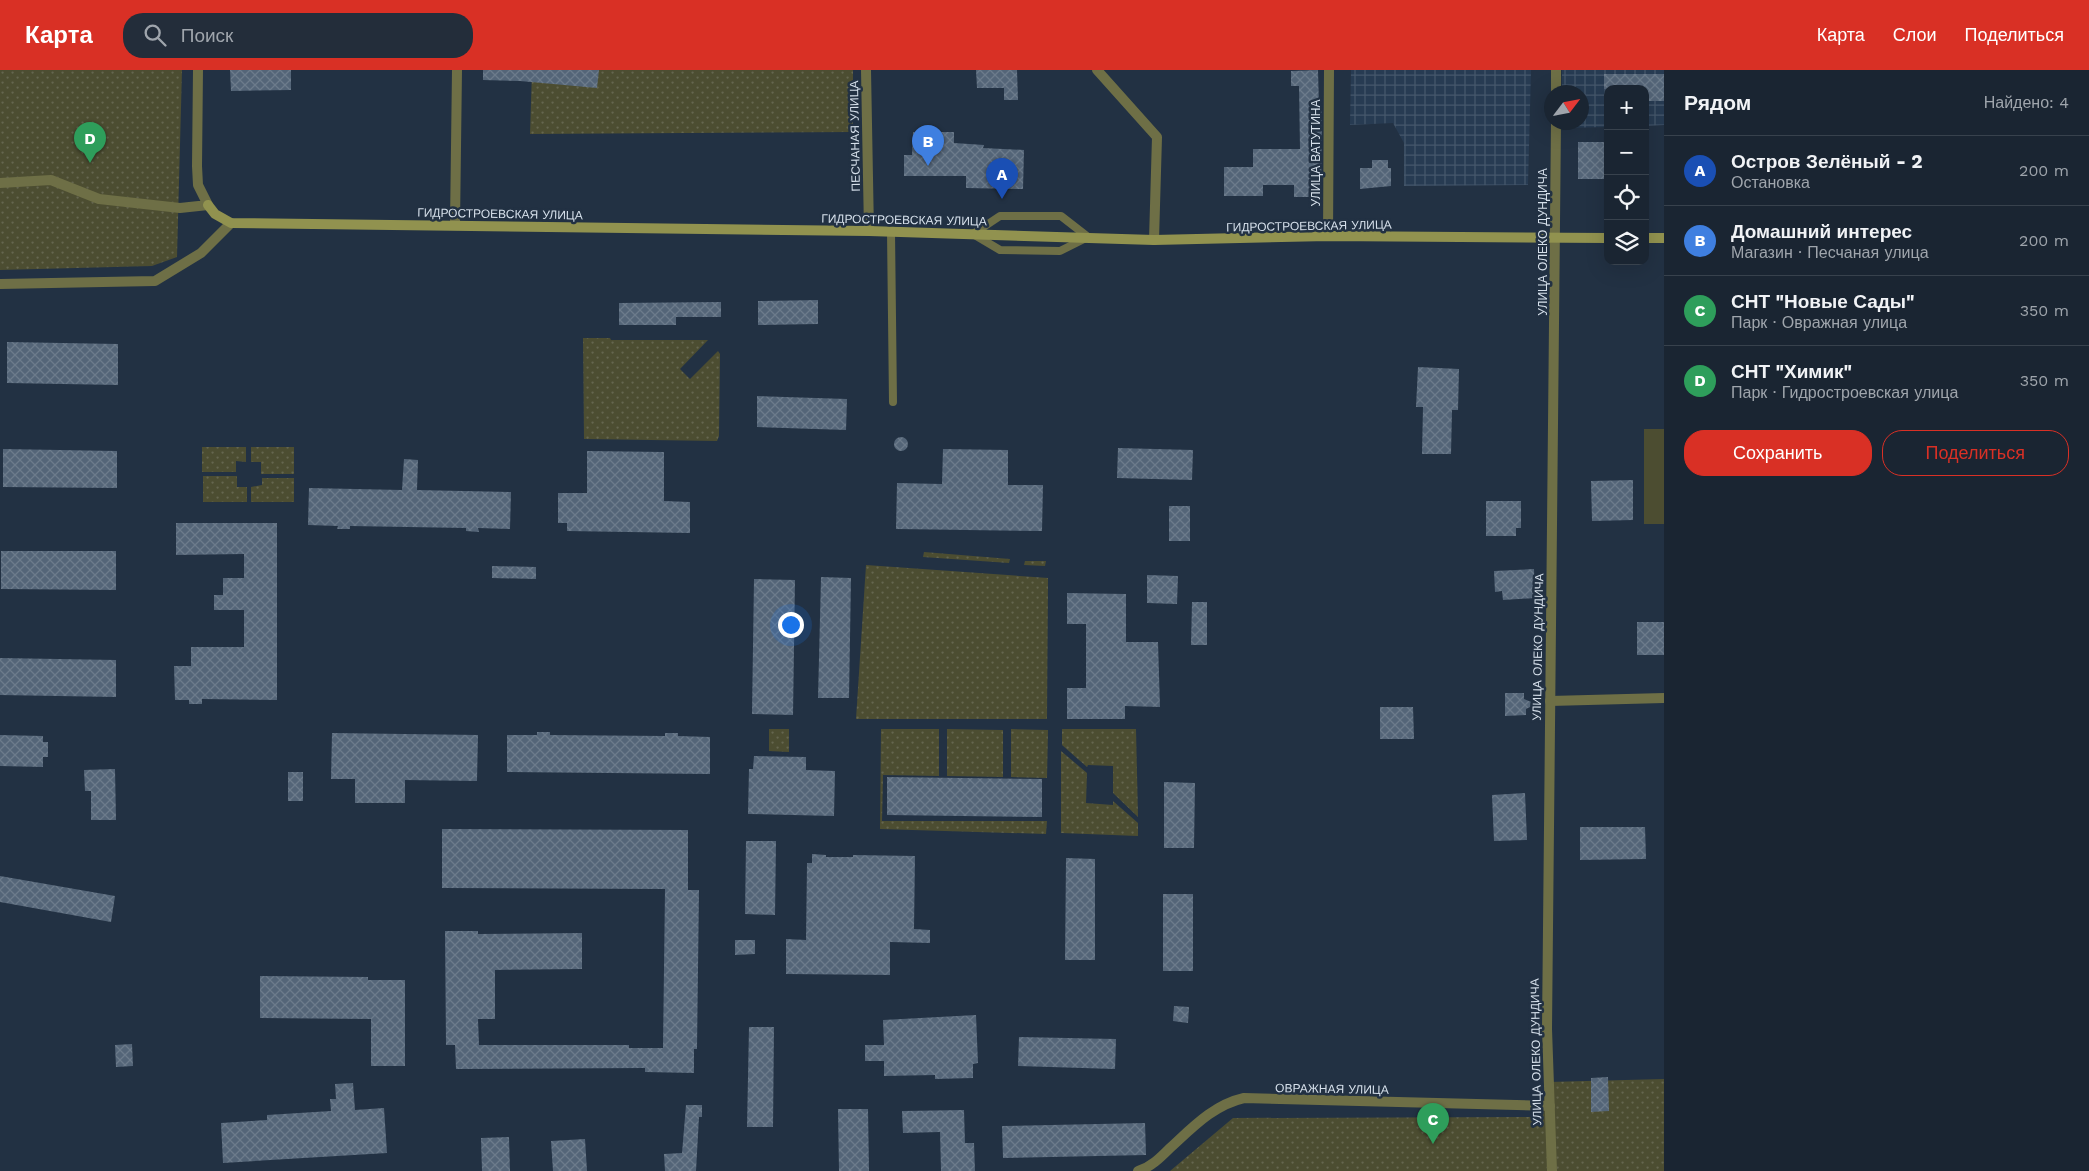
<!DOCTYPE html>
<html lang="ru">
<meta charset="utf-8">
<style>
:root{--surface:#1a2532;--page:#232d3a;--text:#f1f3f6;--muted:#9fa5ac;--line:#38424d;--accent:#d93025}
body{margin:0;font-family:"Work Sans",sans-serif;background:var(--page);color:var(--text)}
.controls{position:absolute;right:15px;top:15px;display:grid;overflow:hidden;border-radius:10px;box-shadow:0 5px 20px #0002}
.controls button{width:45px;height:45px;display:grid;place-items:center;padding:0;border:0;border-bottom:1px solid var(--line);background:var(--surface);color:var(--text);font:25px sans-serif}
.compass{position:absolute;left:1544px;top:15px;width:45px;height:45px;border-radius:50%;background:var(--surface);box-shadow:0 5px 20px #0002;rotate:58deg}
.you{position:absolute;left:790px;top:554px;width:18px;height:18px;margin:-12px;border:4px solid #fff;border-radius:50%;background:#1a73e8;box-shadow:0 0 0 8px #1a73e833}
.badge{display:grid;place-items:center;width:32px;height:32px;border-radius:50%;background:var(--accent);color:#fff;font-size:16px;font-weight:700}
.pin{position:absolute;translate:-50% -41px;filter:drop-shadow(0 1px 2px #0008)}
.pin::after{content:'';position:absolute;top:26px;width:18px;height:15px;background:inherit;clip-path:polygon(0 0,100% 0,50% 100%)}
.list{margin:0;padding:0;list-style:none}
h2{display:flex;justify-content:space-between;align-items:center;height:65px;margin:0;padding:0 20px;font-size:21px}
h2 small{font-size:16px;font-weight:400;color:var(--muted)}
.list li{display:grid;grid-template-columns:32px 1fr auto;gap:15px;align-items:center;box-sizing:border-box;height:70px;padding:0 20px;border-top:1px solid var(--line)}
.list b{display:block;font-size:19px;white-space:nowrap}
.list p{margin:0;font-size:16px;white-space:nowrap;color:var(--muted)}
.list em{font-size:16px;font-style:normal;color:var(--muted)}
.actions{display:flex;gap:10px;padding:15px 20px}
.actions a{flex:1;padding:11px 0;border:1px solid var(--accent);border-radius:20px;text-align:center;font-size:18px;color:var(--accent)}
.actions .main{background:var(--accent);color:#fff}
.icon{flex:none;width:28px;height:28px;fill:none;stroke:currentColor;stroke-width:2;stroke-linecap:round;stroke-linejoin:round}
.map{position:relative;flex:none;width:1664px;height:1101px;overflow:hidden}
header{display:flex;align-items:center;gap:30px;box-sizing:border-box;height:70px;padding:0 25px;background:var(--accent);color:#fff}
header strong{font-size:24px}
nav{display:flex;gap:28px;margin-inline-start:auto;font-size:18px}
.search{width:350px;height:45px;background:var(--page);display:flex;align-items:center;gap:12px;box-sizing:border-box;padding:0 18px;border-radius:20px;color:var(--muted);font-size:19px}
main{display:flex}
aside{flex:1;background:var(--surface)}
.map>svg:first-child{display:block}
</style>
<header>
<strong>Карта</strong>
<div class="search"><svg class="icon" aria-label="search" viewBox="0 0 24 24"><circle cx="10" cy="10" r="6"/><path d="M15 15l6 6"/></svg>Поиск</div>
<nav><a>Карта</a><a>Слои</a><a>Поделиться</a></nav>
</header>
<main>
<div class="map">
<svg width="1664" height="1101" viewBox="0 0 1664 1101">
<defs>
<pattern id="industrial-grid" width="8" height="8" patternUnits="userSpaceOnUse" patternTransform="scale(1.25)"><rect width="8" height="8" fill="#273b52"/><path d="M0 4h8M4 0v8" fill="none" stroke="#45576b"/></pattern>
<pattern id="grass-dots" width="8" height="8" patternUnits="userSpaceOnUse" patternTransform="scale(1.25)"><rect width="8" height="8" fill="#4c4d31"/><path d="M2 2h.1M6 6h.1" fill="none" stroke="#65664f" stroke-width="1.8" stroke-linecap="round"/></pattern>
<pattern id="building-cross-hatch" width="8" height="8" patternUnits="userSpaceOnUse" patternTransform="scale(1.25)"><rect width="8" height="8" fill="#546578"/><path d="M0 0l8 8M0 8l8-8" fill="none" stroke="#6c7b8b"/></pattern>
</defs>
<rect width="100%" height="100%" fill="#223143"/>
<g fill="url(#industrial-grid)">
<polygon points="1351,0 1531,0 1528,115 1404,116 1404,73 1393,53 1350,55"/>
<polygon points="1562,0 1664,0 1664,55 1645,56 1645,19 1608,19 1608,57 1561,58 1561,53 1582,52 1582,22 1562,22"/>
</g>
<g fill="url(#grass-dots)">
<polygon points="0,0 182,0 177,187 152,196 0,200"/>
<polygon points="532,0 853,0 853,62 530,64"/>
<polygon points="583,268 610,268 611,270 708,270 680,299 690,309 718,281 720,284 719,366 717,371 584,369"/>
<polygon points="202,377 246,377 246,392 236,391 236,402 202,402"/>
<polygon points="251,377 294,377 294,404 261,404 261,392 251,392"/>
<polygon points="203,406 237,406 237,417 247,417 247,432 203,432"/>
<polygon points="262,408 294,408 294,432 251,432 251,417 262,415"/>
<polygon points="924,482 1010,489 1009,493 923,487"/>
<polygon points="1025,491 1046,491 1045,496 1024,495"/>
<polygon points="866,495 1048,508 1047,649 856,649"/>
<polygon points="769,659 789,659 789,682 769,681"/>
<polygon points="881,659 939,659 939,706 883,705 882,751 1047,751 1046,764 880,759"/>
<polygon points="947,659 1003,660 1003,707 947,706"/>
<polygon points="1011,659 1048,660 1047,708 1011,707"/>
<polygon points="1062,659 1136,659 1138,747 1113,723 1113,696 1088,695 1087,697 1062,675"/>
<polygon points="1061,681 1087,703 1086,733 1113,735 1113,731 1138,753 1138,766 1061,763"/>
<polygon points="1664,1009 1664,1101 1170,1101 1233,1048 1540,1047 1548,1012"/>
</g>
<rect fill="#4c4d31" x="1644" y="359" width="20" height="95"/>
<g fill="url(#building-cross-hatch)">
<polygon points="230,0 291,0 291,20 231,21"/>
<polygon points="483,0 599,0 597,18 520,11 483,10"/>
<polygon points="976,0 1017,0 1018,30 1004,30 1004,18 977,18"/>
<polygon points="1318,0 1319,37 1322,37 1321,127 1294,127 1294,115 1263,115 1263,126 1224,126 1224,97 1253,97 1253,79 1300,79 1299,16 1291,16 1291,1"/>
<polygon points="1604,4 1664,4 1664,31 1645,31 1645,19 1604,19"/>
<polygon points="913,62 954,62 954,73 984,75 983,78 1024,80 1023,119 966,118 966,106 904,106 904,85 912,85"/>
<rect x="1578" y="72" width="30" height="37"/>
<polygon points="1372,90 1388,90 1388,98 1391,98 1391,116 1360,119 1360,98 1372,98"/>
<polygon points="818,230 818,254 758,255 758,231"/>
<polygon points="721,232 721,247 676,247 676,255 619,255 619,233"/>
<polygon points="7,272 118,274 118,315 7,313"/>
<polygon points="1418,297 1459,299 1458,340 1452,340 1451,384 1422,384 1423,337 1416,337"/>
<polygon points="757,326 847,329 846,360 757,357"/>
<circle cx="901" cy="374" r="7"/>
<polygon points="1118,378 1193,380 1192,410 1117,408"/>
<polygon points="3,379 117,381 117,418 3,417"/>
<polygon points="943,379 1008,380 1008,415 1043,415 1042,461 896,459 897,413 942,414"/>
<polygon points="587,381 664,382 664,431 690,432 690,463 567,461 567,453 558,453 558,423 587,423"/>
<polygon points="404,389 418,390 417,420 511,422 510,459 478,458 479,462 466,461 466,458 350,456 350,459 337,459 338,456 308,455 309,418 402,420"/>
<polygon points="1633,410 1633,450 1592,451 1591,411"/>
<polygon points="1486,431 1521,431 1521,458 1516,458 1516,466 1486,466"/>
<rect x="1169" y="436" width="21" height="35"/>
<polygon points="176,453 277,453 277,630 202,629 202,634 189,634 189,630 175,630 174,596 191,596 191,577 244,577 244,540 214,540 214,525 223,525 223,508 244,508 244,484 176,485"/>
<polygon points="1,481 116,481 116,520 1,519"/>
<polygon points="492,496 536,497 536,509 492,508"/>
<polygon points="1534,499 1535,528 1503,530 1502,521 1495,522 1494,501"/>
<polygon points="1147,505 1178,506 1177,534 1147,533"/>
<polygon points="821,507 851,508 849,628 818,628"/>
<polygon points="754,509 795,510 793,645 752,644"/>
<polygon points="1067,523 1126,524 1126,572 1158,572 1160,637 1125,636 1125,649 1067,649 1067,618 1086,618 1086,554 1067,554"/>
<polygon points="1192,532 1207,532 1207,575 1191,575"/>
<rect x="1637" y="552" width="27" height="33"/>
<polygon points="0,588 116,590 116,627 0,625"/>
<polygon points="1505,623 1524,623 1524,629 1536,634 1526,639 1526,645 1505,646"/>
<polygon points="1380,637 1413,637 1414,669 1380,669"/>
<polygon points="537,662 550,662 550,665 665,666 665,663 678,663 678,666 710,667 710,704 507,702 507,665 537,665"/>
<polygon points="332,663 478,665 477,711 405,710 405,733 355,733 355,709 331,709"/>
<polygon points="0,665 43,666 43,672 48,672 48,687 43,687 43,697 0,696"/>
<polygon points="754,686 806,687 806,700 835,701 834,746 748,744 749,699 753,699"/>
<polygon points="115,699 116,750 91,750 91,721 85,721 84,700"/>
<rect x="288" y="702" width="15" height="29"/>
<polygon points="887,707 1042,709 1042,747 887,745"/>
<polygon points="1164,712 1195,713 1194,778 1164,778"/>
<polygon points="1525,723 1527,770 1494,771 1492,725"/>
<polygon points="1580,757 1645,757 1646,789 1580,790"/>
<polygon points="442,759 688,760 688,820 699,820 697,979 694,979 694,1003 645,1002 645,998 456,999 455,975 446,975 445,861 478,861 478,864 582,863 582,899 495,900 495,949 478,949 479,975 629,975 629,978 663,978 665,819 442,818"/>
<polygon points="746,771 776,771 775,845 745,844"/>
<polygon points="812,784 826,785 826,787 853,787 853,785 915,786 914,859 930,860 930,873 890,872 890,905 786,904 786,869 806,870 807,793 812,793"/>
<polygon points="1066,788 1095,789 1095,890 1065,890"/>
<polygon points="0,806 115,826 111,852 0,832"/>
<rect x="1163" y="824" width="30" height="77"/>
<polygon points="735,870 755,870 755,884 735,885"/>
<polygon points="260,906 368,907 368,910 405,910 405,996 371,996 371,949 260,948"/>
<polygon points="1174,936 1189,937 1188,953 1173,951"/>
<polygon points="976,945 978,993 973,994 973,1008 935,1009 935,1005 884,1006 884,991 865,991 865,975 884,975 883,950"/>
<polygon points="749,957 774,957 773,1057 747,1057"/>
<polygon points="1019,967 1116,969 1115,999 1018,996"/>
<polygon points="132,974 133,996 116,997 115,975"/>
<polygon points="1608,1007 1609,1041 1591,1042 1591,1008"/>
<polygon points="353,1013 355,1040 384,1038 387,1083 223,1093 221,1053 267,1050 267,1045 331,1041 330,1029 336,1029 335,1014"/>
<polygon points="686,1035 702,1035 702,1047 699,1047 696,1101 665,1101 664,1084 682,1083"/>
<polygon points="838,1039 868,1039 869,1101 839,1101"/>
<polygon points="964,1040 965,1073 974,1073 975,1101 941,1101 940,1062 903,1063 902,1041"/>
<polygon points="1145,1053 1146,1085 1003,1088 1002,1056"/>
<polygon points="509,1067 510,1101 482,1101 481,1068"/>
<polygon points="585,1069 587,1101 553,1101 551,1071"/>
</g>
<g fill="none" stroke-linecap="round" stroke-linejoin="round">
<g stroke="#6e6f46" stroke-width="8">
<polygon points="1000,146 1061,146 1088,167 1060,181 1000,180 973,164"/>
<polyline points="891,162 893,332"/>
</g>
<g stroke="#6e6f46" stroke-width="10">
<polyline points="866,0 869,161"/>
<polyline points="1097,0 1157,67 1154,170"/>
<polyline points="1556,22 1556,0"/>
<polyline points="0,113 51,110 99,129 180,138 208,135 198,115 197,96 198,0"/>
<polyline points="455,154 457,0"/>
<polyline points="1328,166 1329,0"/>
<polyline points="0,214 155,211 201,183 231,153"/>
<polyline points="1550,631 1664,628"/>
<path d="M1138,1101C1151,1097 1160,1088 1169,1079C1192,1058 1213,1035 1244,1028L1550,1036"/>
<polyline points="1552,1101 1547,959 1556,52"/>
</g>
<g stroke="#91924f" stroke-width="10">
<polyline points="208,135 215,144 231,153 869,161 1154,170 1328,166 1608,168"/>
<polyline points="1645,168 1664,168"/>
</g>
</g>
<g text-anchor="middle" stroke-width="5" stroke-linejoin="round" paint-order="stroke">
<g font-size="12" fill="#d5dfea" stroke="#223143">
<text transform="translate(855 66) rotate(-91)" y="4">ПЕСЧАНАЯ УЛИЦА</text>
<text transform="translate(1316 83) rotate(-90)" y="4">УЛИЦА ВАТУТИНА</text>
<text transform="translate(500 144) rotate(1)" y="4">ГИДРОСТРОЕВСКАЯ УЛИЦА</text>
<text transform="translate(904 150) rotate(1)" y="4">ГИДРОСТРОЕВСКАЯ УЛИЦА</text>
<text transform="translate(1309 156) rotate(-1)" y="4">ГИДРОСТРОЕВСКАЯ УЛИЦА</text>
<text transform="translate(1543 172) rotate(-90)" y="4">УЛИЦА ОЛЕКО ДУНДИЧА</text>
<text transform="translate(1538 577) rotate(-89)" y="4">УЛИЦА ОЛЕКО ДУНДИЧА</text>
<text transform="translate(1536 982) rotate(-91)" y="4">УЛИЦА ОЛЕКО ДУНДИЧА</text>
<text transform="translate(1332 1019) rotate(1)" y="4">ОВРАЖНАЯ УЛИЦА</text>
</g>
</g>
</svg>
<div class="controls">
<button>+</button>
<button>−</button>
<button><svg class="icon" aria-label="locate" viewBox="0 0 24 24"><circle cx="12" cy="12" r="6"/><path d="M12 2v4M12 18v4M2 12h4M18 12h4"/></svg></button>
<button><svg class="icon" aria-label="layers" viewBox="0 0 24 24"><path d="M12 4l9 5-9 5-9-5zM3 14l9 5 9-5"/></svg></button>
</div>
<svg class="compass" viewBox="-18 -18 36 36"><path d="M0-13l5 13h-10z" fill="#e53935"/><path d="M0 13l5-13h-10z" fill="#9fa5ac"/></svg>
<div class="you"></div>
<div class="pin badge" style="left:1002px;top:129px;background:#1a4fb4">A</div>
<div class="pin badge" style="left:928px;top:96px;background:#3f7fe0">B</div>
<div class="pin badge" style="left:1433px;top:1074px;background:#2e9e5b">C</div>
<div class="pin badge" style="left:90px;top:93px;background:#2e9e5b">D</div>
</div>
<aside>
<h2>Рядом<small>Найдено: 4</small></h2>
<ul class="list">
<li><span class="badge" style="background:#1a4fb4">A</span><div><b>Остров Зелёный - 2</b><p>Остановка</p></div><em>200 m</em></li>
<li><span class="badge" style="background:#3f7fe0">B</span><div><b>Домашний интерес</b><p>Магазин · Песчаная улица</p></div><em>200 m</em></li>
<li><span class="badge" style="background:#2e9e5b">C</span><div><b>СНТ &quot;Новые Сады&quot;</b><p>Парк · Овражная улица</p></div><em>350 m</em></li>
<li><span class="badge" style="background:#2e9e5b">D</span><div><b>СНТ &quot;Химик&quot;</b><p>Парк · Гидростроевская улица</p></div><em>350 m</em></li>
</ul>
<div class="actions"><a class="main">Сохранить</a><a>Поделиться</a></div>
</aside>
</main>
